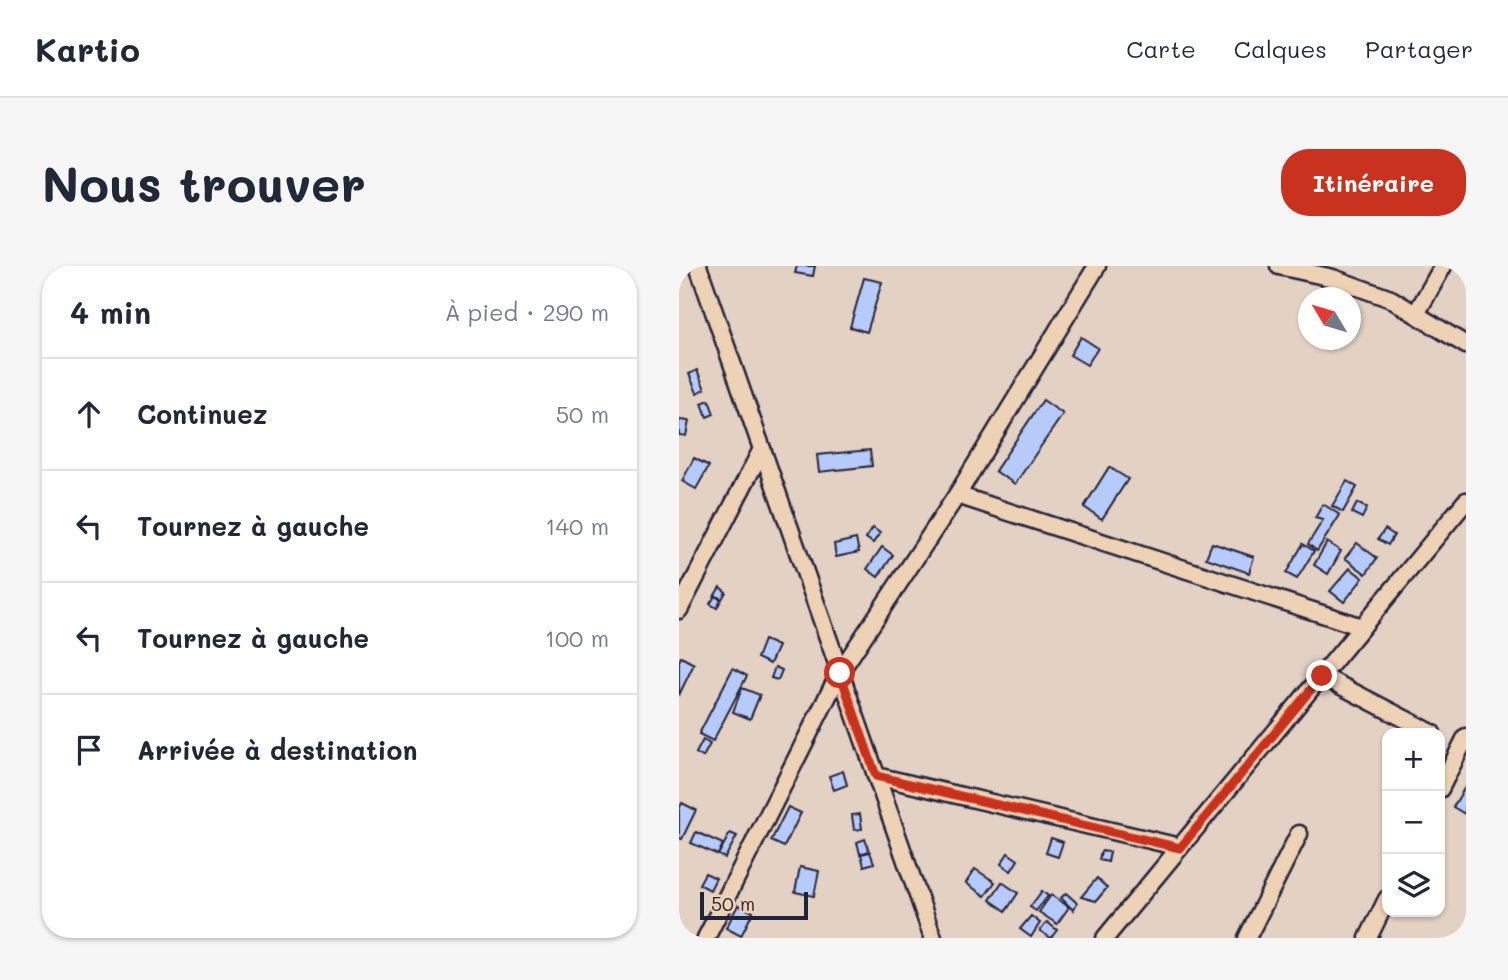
<!DOCTYPE html>
<html lang="fr">
<meta charset="utf-8">
<style>
:root{--surface:#fff;--page:#f6f6f7;--text:#1f2937;--muted:#747a83;--line:#e0e1e3;--accent:#c8321e}
body{margin:0;font-family:Mali,sans-serif;background:var(--page);color:var(--text)}
.controls{position:absolute;right:21px;bottom:21px;display:grid;overflow:hidden;border-radius:14px;box-shadow:0 2px 5px #0004}
.controls button{width:63px;height:63px;display:grid;place-items:center;padding:0;border:0;border-bottom:2px solid var(--line);background:var(--surface);color:var(--text);font:35px sans-serif}
.compass{position:absolute;left:619px;top:21px;width:63px;height:63px;border-radius:50%;background:var(--surface);box-shadow:0 2px 5px #0004;rotate:308deg}
.scale{position:absolute;left:21px;bottom:18px;width:108px;box-sizing:border-box;padding-left:7px;border:4px solid #22223b;border-top:0;font-size:19px;line-height:24px;white-space:nowrap;color:#22223b;-webkit-text-stroke:5px #eed2b5;paint-order:stroke}
.stop{position:absolute;width:21px;height:21px;margin:-16px;border:5px solid #c8321e;border-radius:50%;background:#fff}
.stop.end{background:#c8321e;border-color:#fff;box-shadow:0 2px 7px #0008}
.list{margin:0;padding:0;list-style:none}
h2{display:flex;justify-content:space-between;align-items:center;height:91px;margin:0;padding:0 28px;font-size:30px}
h2 small{font-size:23px;font-weight:400;color:var(--muted)}
.list li{display:grid;grid-template-columns:46px 1fr auto;gap:21px;align-items:center;box-sizing:border-box;height:112px;padding:0 28px;border-top:2px solid var(--line)}
.list b{display:block;font-size:26px;white-space:nowrap}
.list em{font-size:23px;font-style:normal;color:var(--muted)}
.icon{flex:none;width:38px;height:38px;fill:none;stroke:currentColor;stroke-width:2;stroke-linecap:round;stroke-linejoin:round}
.map{position:relative;flex:none;width:787px;height:672px;overflow:hidden;border-radius:28px}
header{display:flex;align-items:center;gap:42px;box-sizing:border-box;height:98px;padding:0 35px;background:var(--surface);border-bottom:2px solid var(--line)}
header strong{font-size:33px}
nav{display:flex;gap:38px;margin-inline-start:auto;font-size:24px}
.intro{display:flex;align-items:center;justify-content:space-between;box-sizing:border-box;height:168px;padding:0 42px}
h1{margin:0;font-size:49px}
.button{padding:18px 32px;border-radius:28px;background:var(--accent);color:#fff;font-size:24px;font-weight:700}
main{display:flex;gap:42px;padding:0 42px}
aside{flex:1;background:var(--surface);border-radius:28px;box-shadow:0 2px 5px #0004}
.map>svg:first-child{display:block}
</style>
<header>
<strong>Kartio</strong>
<nav><a>Carte</a><a>Calques</a><a>Partager</a></nav>
</header>
<div class="intro"><h1>Nous trouver</h1><a class="button">Itinéraire</a></div>
<main>
<aside>
<h2>4 min<small>À pied · 290 m</small></h2>
<ul class="list">
<li><svg class="icon" aria-label="ahead" viewBox="0 0 24 24"><path d="M12 20V5M6 11l6-6 6 6"/></svg><div><b>Continuez</b></div><em>50 m</em></li>
<li><svg class="icon" aria-label="left" viewBox="0 0 24 24"><path d="M17 20v-9H6M10 6l-5 5 5 5"/></svg><div><b>Tournez à gauche</b></div><em>140 m</em></li>
<li><svg class="icon" aria-label="left" viewBox="0 0 24 24"><path d="M17 20v-9H6M10 6l-5 5 5 5"/></svg><div><b>Tournez à gauche</b></div><em>100 m</em></li>
<li><svg class="icon" aria-label="arrive" viewBox="0 0 24 24"><path d="M6 21V4h12l-3 4 3 4H6"/></svg><div><b>Arrivée à destination</b></div></li>
</ul>
</aside>
<div class="map">
<svg width="787" height="672" viewBox="0 0 787 672">
<rect width="100%" height="100%" fill="#e3d1c3"/>
<filter id="ink" filterUnits="userSpaceOnUse"><feTurbulence type="fractalNoise" baseFrequency=".0143" numOctaves="2"/><feDisplacementMap in="SourceGraphic" scale="14" xChannelSelector="R" yChannelSelector="G"/><feConvolveMatrix kernelMatrix="1 2 1 2 8 2 1 2 1" color-interpolation-filters="sRGB"/></filter>
<g filter="url(#ink)">
<g fill="#b7cbfb" stroke="#22223b" stroke-width="2">
<polygon points="118,0 136,0 134,10 116,7"/>
<polygon points="185,12 203,16 188,66 171,61"/>
<polygon points="402,71 419,82 408,99 391,89"/>
<polygon points="18,104 26,123 18,127 10,108"/>
<polygon points="30,134 35,148 28,151 23,137"/>
<polygon points="364,134 384,148 336,218 316,205"/>
<polygon points="0,154 10,155 7,170 0,169"/>
<polygon points="191,184 193,200 140,206 138,189"/>
<polygon points="15,192 30,200 17,223 3,215"/>
<polygon points="430,201 449,213 423,253 405,241"/>
<polygon points="668,215 678,221 664,246 653,240"/>
<polygon points="678,237 688,242 683,252 673,247"/>
<polygon points="644,238 661,249 638,285 629,278 644,254 636,252"/>
<polygon points="194,262 201,267 194,277 187,272"/>
<polygon points="706,263 715,269 709,279 699,273"/>
<polygon points="177,273 180,286 157,291 155,278"/>
<polygon points="648,276 662,285 649,308 635,299"/>
<polygon points="533,277 575,291 570,307 527,292"/>
<polygon points="678,277 698,292 687,308 666,292"/>
<polygon points="624,278 635,285 618,313 607,307"/>
<polygon points="203,281 214,289 199,311 188,303"/>
<polygon points="671,302 684,312 665,336 651,325"/>
<polygon points="41,321 47,326 43,333 36,329"/>
<polygon points="36,330 42,334 38,342 31,338"/>
<polygon points="85,374 99,380 91,398 78,392"/>
<polygon points="2,391 15,398 0,429 0,395"/>
<polygon points="96,401 103,404 99,414 92,412"/>
<polygon points="54,402 68,410 34,475 20,468"/>
<polygon points="63,422 81,429 71,453 54,446"/>
<polygon points="24,474 31,478 24,491 17,487"/>
<polygon points="164,505 168,519 155,524 150,510"/>
<polygon points="786,521 787,522 786,548 774,541"/>
<polygon points="3,537 17,544 3,573 0,572 0,543"/>
<polygon points="109,541 122,547 105,581 92,575"/>
<polygon points="181,548 183,563 175,564 173,549"/>
<polygon points="17,566 44,578 39,589 12,577"/>
<polygon points="51,567 58,570 46,592 39,589"/>
<polygon points="372,572 384,576 379,591 367,587"/>
<polygon points="186,573 190,585 181,588 178,576"/>
<polygon points="422,585 431,586 429,596 420,594"/>
<polygon points="191,586 195,597 185,600 182,588"/>
<polygon points="329,587 339,594 332,605 322,598"/>
<polygon points="121,601 140,605 135,630 116,626"/>
<polygon points="296,603 316,616 306,630 287,617"/>
<polygon points="26,607 37,612 31,624 20,618"/>
<polygon points="418,612 428,622 417,635 402,631"/>
<polygon points="323,616 339,627 327,645 311,634"/>
<polygon points="363,625 369,630 357,645 351,641"/>
<polygon points="387,627 398,637 394,644 382,632"/>
<polygon points="372,629 390,641 378,658 360,646"/>
<polygon points="59,639 74,646 62,670 47,662"/>
<polygon points="352,650 361,657 352,671 341,663"/>
<polygon points="368,656 378,664 372,672 361,665"/>
</g>
<g fill="none" stroke-linecap="round" stroke-linejoin="round">
<g stroke="#22223b" stroke-width="21">
<g id="minor">
<polyline points="19,0 254,672"/>
<polyline points="600,0 654,12 712,33 787,79"/>
<polyline points="737,48 764,0"/>
<polyline points="278,229 683,361"/>
<polyline points="0,344 83,183"/>
<polyline points="643,410 753,467"/>
<polyline points="197,510 501,581"/>
<polyline points="761,523 787,471"/>
<polyline points="27,672 161,406 278,229 418,0"/>
<polyline points="426,672 787,235"/>
<polyline points="568,672 620,568"/>
<polyline points="689,672 708,633"/>
</g>
</g>
<use href="#minor" stroke="#eed2b5" stroke-width="16"/>
</g>
</g>
<g fill="none" stroke-linecap="round" stroke-linejoin="round" filter="url(#ink)">
<polyline stroke="#c8321e" stroke-width="9" points="161,407 197,510 501,582 643,410"/>
</g>
</svg>
<div class="controls">
<button>+</button>
<button>−</button>
<button><svg class="icon" aria-label="layers" viewBox="0 0 24 24"><path d="M12 4l9 5-9 5-9-5zM3 14l9 5 9-5"/></svg></button>
</div>
<svg class="compass" viewBox="-18 -18 36 36"><path d="M0-13l5 13h-10z" fill="#e53935"/><path d="M0 13l5-13h-10z" fill="#747a83"/></svg>
<div class="scale">50 m</div>
<div class="stop" style="left:161px;top:407px"></div>
<div class="stop end" style="left:643px;top:410px"></div>
</div>
</main>
